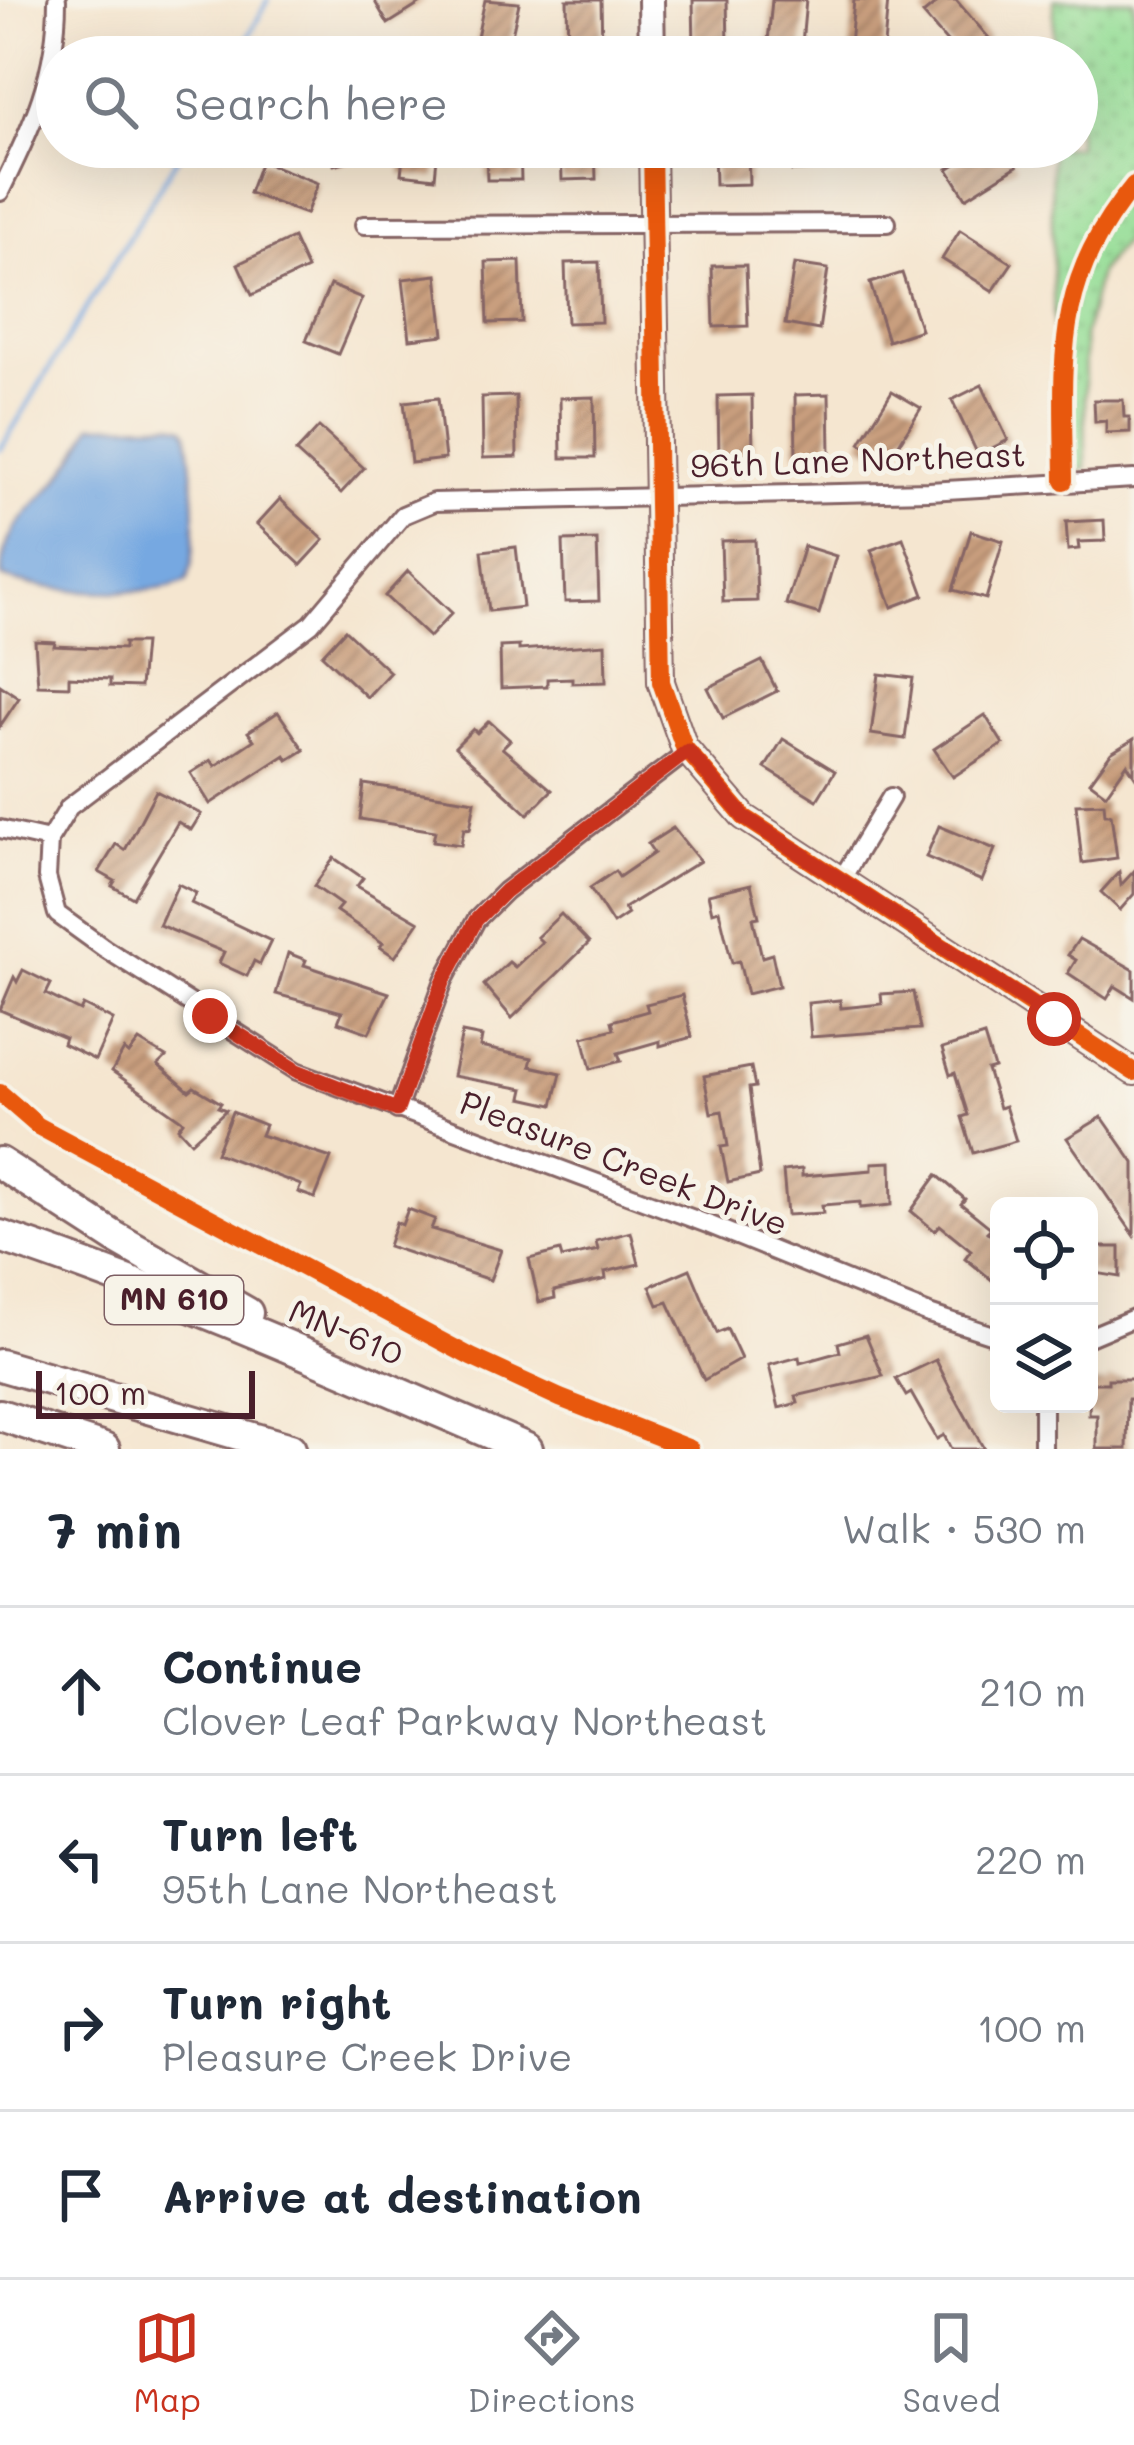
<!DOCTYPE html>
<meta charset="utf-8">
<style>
:root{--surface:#fff;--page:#f2f2f3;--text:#1f2937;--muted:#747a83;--line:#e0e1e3;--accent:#c8321e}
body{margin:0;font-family:Mali,sans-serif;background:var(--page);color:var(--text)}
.controls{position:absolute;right:36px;bottom:36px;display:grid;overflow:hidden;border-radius:18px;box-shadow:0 12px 48px #0002}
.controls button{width:108px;height:108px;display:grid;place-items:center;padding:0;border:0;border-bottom:3px solid var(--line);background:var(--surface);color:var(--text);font:60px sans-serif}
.scale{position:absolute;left:36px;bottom:30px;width:219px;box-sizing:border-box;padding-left:12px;border:6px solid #4a1f2b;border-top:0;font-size:33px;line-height:42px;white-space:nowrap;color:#4a1f2b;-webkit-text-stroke:9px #f7f3e8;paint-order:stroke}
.stop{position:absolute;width:36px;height:36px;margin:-27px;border:9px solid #c8321e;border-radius:50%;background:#fff}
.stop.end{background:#c8321e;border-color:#fff;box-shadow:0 3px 12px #0008}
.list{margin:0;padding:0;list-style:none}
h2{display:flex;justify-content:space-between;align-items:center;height:156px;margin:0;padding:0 48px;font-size:51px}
h2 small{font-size:39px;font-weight:400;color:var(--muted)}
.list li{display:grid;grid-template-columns:78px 1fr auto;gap:36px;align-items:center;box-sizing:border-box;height:168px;padding:0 48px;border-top:3px solid var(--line)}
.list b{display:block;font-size:45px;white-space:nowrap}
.list p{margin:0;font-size:39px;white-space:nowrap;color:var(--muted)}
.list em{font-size:39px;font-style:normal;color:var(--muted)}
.icon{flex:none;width:66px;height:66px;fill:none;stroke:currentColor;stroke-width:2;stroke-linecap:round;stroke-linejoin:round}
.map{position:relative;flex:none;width:1134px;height:1449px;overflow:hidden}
.search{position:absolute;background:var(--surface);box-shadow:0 12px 48px #0002;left:36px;right:36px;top:36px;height:132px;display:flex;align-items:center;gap:30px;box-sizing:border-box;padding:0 42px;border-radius:66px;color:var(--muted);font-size:45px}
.sheet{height:828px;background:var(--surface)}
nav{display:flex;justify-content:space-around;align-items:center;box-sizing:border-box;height:168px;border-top:3px solid var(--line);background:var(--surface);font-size:33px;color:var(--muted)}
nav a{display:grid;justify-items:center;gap:6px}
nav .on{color:var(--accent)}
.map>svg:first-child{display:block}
</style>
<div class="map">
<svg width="1134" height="1449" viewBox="0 0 1134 1449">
<defs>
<pattern id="grass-dots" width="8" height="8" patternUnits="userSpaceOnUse" patternTransform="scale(3)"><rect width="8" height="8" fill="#97de98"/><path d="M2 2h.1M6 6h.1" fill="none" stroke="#84be83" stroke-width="1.8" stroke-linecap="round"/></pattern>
<pattern id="building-hatch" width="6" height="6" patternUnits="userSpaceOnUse" patternTransform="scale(3)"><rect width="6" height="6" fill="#c99f7e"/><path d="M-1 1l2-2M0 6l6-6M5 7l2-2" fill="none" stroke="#a58167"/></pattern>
</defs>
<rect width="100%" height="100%" fill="#f7f3e8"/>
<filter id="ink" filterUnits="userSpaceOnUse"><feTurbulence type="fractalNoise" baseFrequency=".00833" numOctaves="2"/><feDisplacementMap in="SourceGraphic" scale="24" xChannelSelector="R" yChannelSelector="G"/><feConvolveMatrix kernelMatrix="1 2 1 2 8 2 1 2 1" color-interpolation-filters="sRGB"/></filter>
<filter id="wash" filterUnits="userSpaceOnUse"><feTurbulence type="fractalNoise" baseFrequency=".004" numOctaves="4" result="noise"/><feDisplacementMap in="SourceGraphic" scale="48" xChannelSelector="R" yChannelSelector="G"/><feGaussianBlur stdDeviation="2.7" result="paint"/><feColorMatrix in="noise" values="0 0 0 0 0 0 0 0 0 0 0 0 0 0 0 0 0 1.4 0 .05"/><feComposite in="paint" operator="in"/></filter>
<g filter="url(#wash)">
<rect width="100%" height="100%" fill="#f5e6d0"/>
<polygon fill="url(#grass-dots)" stroke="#707e62" stroke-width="3" points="1054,0 1134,0 1134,229 1099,272 1084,337 1086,469 1056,472 1051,147 1077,147 1077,57 1053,57"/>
<path fill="#76a8e1" stroke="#606486" stroke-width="3" d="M172,424L185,427L188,433C193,474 201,542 187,581C152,599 40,592 2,577C0,537 25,515 50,489C68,471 81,448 92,425Z"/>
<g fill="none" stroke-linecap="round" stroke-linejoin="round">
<g stroke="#76a8e1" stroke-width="4.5">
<polyline points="238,57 268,0"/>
<polyline points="0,450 184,147"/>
</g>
</g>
<g id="blocks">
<g fill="url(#building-hatch)">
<polygon points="374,0 426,0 388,24"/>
<polygon points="485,0 519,3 507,57 473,56"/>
<polygon points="567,0 601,0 602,48 568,49"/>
<polygon points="693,0 727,0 728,47 694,48"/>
<polygon points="772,0 806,0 801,55 767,52"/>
<polygon points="854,0 888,0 883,57 849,57"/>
<polygon points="940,0 956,0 989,38 967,57 960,57 923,14"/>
<polygon points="329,147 364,147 367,156 334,165"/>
<polygon points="404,147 438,147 435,178 401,174"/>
<polygon points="486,147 520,147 521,180 487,180"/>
<polygon points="561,147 595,147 596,179 562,180"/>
<polygon points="714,147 748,147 749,184 715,185"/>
<polygon points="791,147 825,147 826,170 792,171"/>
<polygon points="983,147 1005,147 1017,166 966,198 948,169"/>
<polygon points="261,161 318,183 306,214 249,193"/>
<polygon points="960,230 1012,263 993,291 942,259"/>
<polygon points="293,238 307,269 252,295 238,264"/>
<polygon points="520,261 522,322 488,323 486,262"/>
<polygon points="599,262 601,322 567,323 565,263"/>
<polygon points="794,264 828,269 819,330 785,324"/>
<polygon points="746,265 748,326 714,327 712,266"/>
<polygon points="902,273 921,330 888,341 870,283"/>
<polygon points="437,275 444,335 410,339 403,279"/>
<polygon points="330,285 362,298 338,354 306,341"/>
<polygon points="982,385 1008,440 978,455 952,400"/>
<polygon points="892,391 921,408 889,460 860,443"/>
<polygon points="829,394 830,455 796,456 795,395"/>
<polygon points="752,395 753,456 719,457 718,396"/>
<polygon points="516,396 517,457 483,458 482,397"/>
<polygon points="594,397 595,458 561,458 560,398"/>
<polygon points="438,398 445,459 411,463 404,402"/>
<polygon points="1094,400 1123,400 1124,417 1130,417 1130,432 1106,433 1106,421 1095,422"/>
<polygon points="319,427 364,468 341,493 296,452"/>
<polygon points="280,499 324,540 301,565 257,524"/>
<polygon points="1104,520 1105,541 1078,542 1079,549 1068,550 1066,522"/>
<polygon points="971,531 1003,541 986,599 953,590"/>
<polygon points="903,538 924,595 892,607 871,550"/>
<polygon points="597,540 599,601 565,602 563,541"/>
<polygon points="755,540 757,601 723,602 721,541"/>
<polygon points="804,546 836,556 819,614 786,604"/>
<polygon points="516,547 523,607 489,611 482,551"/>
<polygon points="408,571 452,613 429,637 385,596"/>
<polygon points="345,630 390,672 367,697 322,655"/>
<polygon points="35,641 55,642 54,646 124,649 124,643 144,643 140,687 110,686 110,679 69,677 69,686 38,685"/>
<polygon points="605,644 606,682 572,683 572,678 547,679 547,686 501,688 500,647 519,646 519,650"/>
<polygon points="762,661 777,691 723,718 708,688"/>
<polygon points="879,674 913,678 905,739 871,734"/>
<polygon points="0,685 19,698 0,726"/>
<polygon points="278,712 304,750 288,760 285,755 210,804 191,773 211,760 215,766 254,740 248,732"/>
<polygon points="985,715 1003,744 953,777 934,749"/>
<polygon points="489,721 510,740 502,748 552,790 528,814 455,747 473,729 477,733"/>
<polygon points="783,739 835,771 817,800 765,768"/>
<polygon points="1134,739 1134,775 1127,764 1106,794 1090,782 1111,753"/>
<polygon points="364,784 475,801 470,829 464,828 461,845 433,841 435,831 360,819"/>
<polygon points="156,791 201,814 191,830 178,822 133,898 112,886 115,881 99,872 116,844 125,850"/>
<polygon points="1104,803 1105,814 1111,814 1117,858 1082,863 1076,804"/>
<polygon points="939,826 995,849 982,881 926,857"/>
<polygon points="673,828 700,861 624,908 628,914 613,924 590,888 615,871 619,877 654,853 648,844"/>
<polygon points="334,858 363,878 357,886 419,922 395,957 380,947 383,943 336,911 341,905 314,886"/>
<polygon points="1134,871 1134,894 1120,910 1101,892 1119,872 1121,885"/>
<polygon points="178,884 196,893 191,903 271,941 260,964 254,961 247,976 219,963 224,952 159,925"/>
<polygon points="751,884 759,917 753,918 762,957 772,954 779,986 747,994 739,961 732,963 719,910 712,912 708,894"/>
<polygon points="561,914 589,943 512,1018 484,985 509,962 515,967 542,942 537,937"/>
<polygon points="1079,939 1134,970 1134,998 1115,986 1107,999 1068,973 1076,960 1068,955"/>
<polygon points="288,953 306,960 304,965 389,993 369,1033 338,1022 342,1012 276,994"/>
<polygon points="23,970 51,984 46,994 80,1011 83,1005 113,1020 95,1060 63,1044 65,1038 0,1010 14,977 17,982"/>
<polygon points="913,992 920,1029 811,1037 808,1003 840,1000 841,1008 882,1004 881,994"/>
<polygon points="682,995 692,1037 660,1046 660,1041 618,1053 621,1061 591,1069 583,1037 614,1029 612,1021 648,1011 646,1004"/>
<polygon points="462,1033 482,1037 480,1047 532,1058 530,1066 561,1073 553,1105 522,1098 524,1089 453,1076"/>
<polygon points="984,1036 994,1068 987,1070 999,1108 1005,1106 1016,1141 973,1153 962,1117 968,1115 955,1073 950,1075 942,1049"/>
<polygon points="139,1041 166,1057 158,1065 189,1091 194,1087 221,1103 218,1107 226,1110 191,1142 178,1128 183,1121 112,1071 124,1050 129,1054"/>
<polygon points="751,1067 755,1087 749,1088 760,1175 728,1182 721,1147 728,1146 722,1111 711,1113 704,1076"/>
<polygon points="232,1112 265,1125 261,1135 331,1158 315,1198 298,1192 301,1185 216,1153"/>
<polygon points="1102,1117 1134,1163 1134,1235 1067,1138"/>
<polygon points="891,1162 892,1205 860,1208 860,1202 822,1205 823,1213 787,1215 783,1171 802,1169 802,1176 872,1170 872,1163"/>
<polygon points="937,1175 965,1199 961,1204 991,1228 987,1232 999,1243 999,1271 992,1280 965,1258 971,1250 940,1225 935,1231 911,1211"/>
<polygon points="408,1209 435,1219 431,1229 501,1250 490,1280 388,1246 396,1222 402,1225"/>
<polygon points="631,1232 639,1264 605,1272 606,1279 554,1291 555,1298 539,1302 529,1259 560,1251 562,1258 598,1250 596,1241"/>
<polygon points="1089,1247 1120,1247 1120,1277 1089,1272"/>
<polygon points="690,1269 717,1333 727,1329 741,1359 704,1380 668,1302 658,1305 650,1286"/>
<polygon points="866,1335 883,1376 796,1396 798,1403 779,1408 769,1365 799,1357 800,1363 840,1352 838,1343"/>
<polygon points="936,1360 950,1388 984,1449 951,1449 944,1435 937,1439 911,1393 906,1396 896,1379"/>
<polygon points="1108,1379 1134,1379 1134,1399 1128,1399 1127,1449 1097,1449 1097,1415 1089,1415 1090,1383 1108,1383"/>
</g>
</g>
</g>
<g filter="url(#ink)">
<use href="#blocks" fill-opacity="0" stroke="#866565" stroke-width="3"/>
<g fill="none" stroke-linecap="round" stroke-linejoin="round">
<g stroke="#866565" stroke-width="22">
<g id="street">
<path d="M0,192C32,126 57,75 57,0"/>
<polyline points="364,225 887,223"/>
<polyline points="0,829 49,840 69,807 311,624 403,515 434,502 929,491 1134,479"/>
<polyline points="49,840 47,877 57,914 104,948 297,1071 710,1225 929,1314 999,1337"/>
<polyline points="841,880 891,797"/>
<polyline points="397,1110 444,980 476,920 505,891 688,751"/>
<polyline points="1089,1337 1134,1318"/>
<polyline points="1043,1449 1043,1404"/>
</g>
</g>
<g stroke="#866565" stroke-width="30">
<g id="secondary">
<polyline points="651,0 652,57"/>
<polyline points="652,147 661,682 684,747 744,817 1134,1072"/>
</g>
</g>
<g stroke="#866565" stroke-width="36">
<g id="highway">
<polyline points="0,1163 116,1238 247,1313"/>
<path d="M0,1236C180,1296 353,1374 527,1449"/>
<polyline points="0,1365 290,1449"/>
<polyline points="0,1415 104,1449"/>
</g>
</g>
<use href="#street" stroke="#fff" stroke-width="16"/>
<use href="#secondary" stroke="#fff" stroke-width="24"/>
<use href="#highway" stroke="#fff" stroke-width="30"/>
<g stroke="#f7f3e8" stroke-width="26">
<g id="cycleway">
<polyline points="652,147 661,682 684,747 744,817 1134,1072"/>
<path d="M1064,481C1063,361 1052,284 1134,185"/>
<polyline points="0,1093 38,1126 471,1357 560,1398 690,1449"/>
</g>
</g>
<use href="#cycleway" stroke="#e8590c" stroke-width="18"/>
</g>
</g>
<g fill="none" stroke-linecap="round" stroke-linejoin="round" filter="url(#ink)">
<polyline stroke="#c8321e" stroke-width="15" points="210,1016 297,1071 397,1110 444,980 476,920 505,891 688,751 744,817 1054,1019"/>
</g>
<g text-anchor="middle" stroke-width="10" stroke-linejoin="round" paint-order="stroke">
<rect fill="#f7f3e8" stroke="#7e5f64" stroke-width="3" x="105" y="1276" width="138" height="48" rx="9"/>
<g font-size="30" font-weight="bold" fill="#4a1f2b">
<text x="174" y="1310">MN 610</text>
</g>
<g font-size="33" fill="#4a1f2b" stroke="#f7f3e8">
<text transform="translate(858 460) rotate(-2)" y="12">96th Lane Northeast</text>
<text transform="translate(624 1163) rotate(21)" y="12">Pleasure Creek Drive</text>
<text transform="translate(346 1332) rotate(23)" y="12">MN-610</text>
</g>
</g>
</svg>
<div class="controls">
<button><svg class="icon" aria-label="locate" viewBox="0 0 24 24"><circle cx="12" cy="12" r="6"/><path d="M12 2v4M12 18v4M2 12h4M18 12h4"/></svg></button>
<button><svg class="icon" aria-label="layers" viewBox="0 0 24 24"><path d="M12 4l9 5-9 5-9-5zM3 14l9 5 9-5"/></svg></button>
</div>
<div class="scale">100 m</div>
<div class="stop" style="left:1054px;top:1019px"></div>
<div class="stop end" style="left:210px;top:1016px"></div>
<div class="search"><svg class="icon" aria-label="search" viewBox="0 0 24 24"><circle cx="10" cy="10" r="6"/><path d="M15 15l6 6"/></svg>Search here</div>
</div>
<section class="sheet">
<h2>7 min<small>Walk · 530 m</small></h2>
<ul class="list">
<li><svg class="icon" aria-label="ahead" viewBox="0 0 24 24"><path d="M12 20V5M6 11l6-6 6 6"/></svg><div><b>Continue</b><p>Clover Leaf Parkway Northeast</p></div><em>210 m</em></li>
<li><svg class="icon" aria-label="left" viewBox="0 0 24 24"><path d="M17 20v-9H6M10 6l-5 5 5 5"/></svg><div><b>Turn left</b><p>95th Lane Northeast</p></div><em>220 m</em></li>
<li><svg class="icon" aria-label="right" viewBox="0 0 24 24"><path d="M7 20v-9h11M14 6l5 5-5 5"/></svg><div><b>Turn right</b><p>Pleasure Creek Drive</p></div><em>100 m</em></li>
<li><svg class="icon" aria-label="arrive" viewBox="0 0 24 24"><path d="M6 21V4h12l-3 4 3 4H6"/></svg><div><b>Arrive at destination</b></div></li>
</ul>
</section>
<nav>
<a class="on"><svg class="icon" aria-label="map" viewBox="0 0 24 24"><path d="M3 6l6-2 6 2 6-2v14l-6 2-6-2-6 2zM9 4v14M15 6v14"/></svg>Map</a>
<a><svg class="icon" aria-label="directions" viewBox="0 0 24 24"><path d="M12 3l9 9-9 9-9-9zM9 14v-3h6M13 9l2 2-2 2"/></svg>Directions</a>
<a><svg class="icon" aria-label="saved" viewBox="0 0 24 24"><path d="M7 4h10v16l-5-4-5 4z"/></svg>Saved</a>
</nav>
